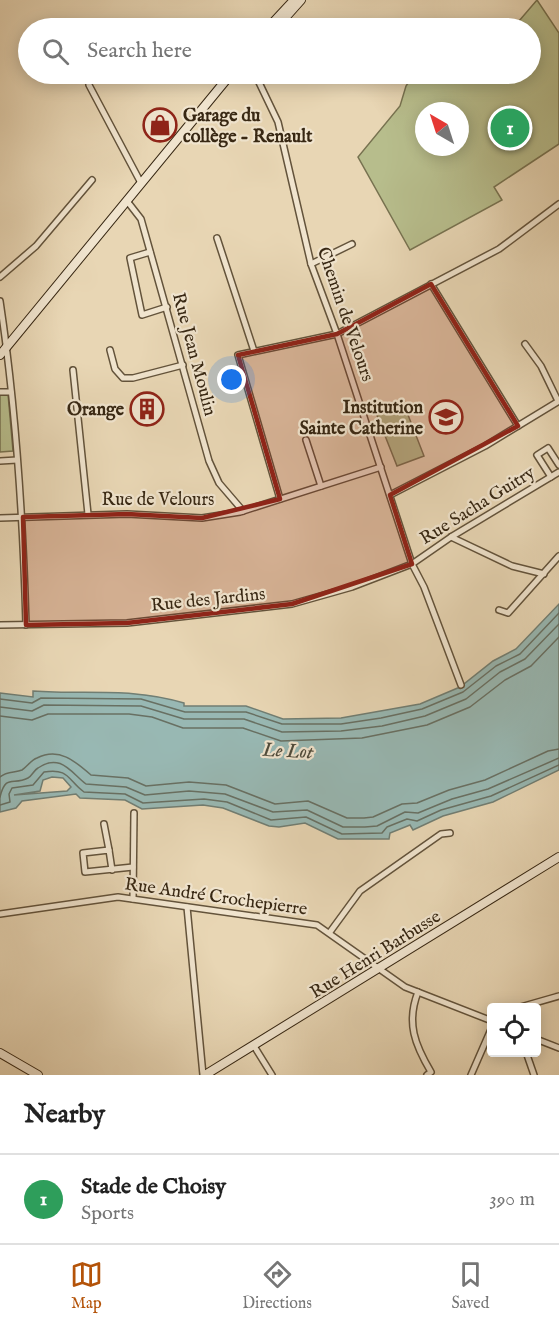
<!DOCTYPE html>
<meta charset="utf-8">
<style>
:root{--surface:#fff;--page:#f2f2f2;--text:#222;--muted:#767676;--line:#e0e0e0;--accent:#b45309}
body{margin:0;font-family:"IM FELL English",serif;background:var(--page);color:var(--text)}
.controls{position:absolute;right:18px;bottom:18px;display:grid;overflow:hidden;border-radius:6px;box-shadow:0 3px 15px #0003}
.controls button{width:54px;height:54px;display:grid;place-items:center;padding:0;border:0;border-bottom:2px solid var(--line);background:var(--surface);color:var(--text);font:30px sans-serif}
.compass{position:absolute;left:415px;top:102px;width:54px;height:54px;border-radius:50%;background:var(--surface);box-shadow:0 3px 15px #0003;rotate:321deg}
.you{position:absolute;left:232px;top:380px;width:21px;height:21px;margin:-15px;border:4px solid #fff;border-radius:50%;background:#1a73e8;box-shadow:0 0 0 9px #1a73e833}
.badge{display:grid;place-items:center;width:39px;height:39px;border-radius:50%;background:var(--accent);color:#fff;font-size:20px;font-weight:700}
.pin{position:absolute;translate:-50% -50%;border:3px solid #fff;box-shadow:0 2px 6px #0006}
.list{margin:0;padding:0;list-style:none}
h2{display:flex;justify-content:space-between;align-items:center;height:78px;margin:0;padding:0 24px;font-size:26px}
h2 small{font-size:20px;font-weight:400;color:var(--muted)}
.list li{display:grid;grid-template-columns:39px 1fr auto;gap:18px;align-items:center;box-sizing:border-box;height:90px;padding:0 24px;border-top:2px solid var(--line)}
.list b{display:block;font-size:22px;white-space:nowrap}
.list p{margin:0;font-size:20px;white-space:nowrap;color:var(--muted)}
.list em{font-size:20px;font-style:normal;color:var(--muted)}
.icon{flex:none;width:33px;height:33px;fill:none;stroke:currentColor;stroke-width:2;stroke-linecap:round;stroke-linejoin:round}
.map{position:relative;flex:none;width:559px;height:1075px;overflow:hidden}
.search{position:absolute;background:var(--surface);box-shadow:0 3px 15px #0003;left:18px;right:18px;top:18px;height:66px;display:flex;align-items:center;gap:15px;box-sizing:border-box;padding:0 21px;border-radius:33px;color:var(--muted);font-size:22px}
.sheet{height:168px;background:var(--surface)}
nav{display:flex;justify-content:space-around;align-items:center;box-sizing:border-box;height:84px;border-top:2px solid var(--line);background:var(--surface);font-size:16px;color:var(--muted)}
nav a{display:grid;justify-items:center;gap:3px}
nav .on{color:var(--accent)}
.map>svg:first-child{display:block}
</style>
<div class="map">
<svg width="559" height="1075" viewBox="0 0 559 1075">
<rect width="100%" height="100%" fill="#e8d6b4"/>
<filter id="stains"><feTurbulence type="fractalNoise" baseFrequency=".00333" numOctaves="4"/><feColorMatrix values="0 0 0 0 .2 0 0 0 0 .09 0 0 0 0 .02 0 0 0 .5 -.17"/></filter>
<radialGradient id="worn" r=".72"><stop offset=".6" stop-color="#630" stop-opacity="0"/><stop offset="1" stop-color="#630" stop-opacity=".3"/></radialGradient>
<g fill="#b7bd8c" stroke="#777250" stroke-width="1.5" fill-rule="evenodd">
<path d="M537,0L559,33V144L494,187L502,200L410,250L358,157L400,106L406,86L414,74H530V28H513ZM424,111H460V147H424Z"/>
<polygon points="0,394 8,394 13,451 0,452"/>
<polygon points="403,402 424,456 397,466 376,413"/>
</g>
<path fill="#98b8b3" stroke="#717e73" stroke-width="1.5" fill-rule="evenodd" d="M559,604V770L493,802L443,816L413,830L410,825L390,833L389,839H338L305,823L279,827L269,826L223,808L203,805L142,809L125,800L80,798L76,794L22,801L16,808L0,812V693L33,697V691C86,695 131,687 184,703V706H246L283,719L341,718L420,704L460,687L493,661L516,649ZM52,777L63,778L71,787L67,791L14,795L40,791L43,780Z"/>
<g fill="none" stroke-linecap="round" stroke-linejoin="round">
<g stroke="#687063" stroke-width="1.5">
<polyline points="0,699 32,703 41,698 141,699 185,712 246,712 282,724 341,724 381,718 422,709 463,692 496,666 520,654 559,613"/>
<polyline points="0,707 32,711 44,705 141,706 184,719 244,719 282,732 341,731 382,726 425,716 466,699 500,672 525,659 559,624"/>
<polyline points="0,716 32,720 48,714 129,714 152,717 183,728 243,728 281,741 362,738 427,725 470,707 505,680 531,666 559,637"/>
<path d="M0,777C7,771 15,773 22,770C27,767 31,760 37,758C59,747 75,761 91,775L128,778L146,786L189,782L226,785L275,804L308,801L347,818H364L373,817L402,804L417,803L449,790L485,780L548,751L559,749"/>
<path d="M0,797C6,773 13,786 28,778C32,776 34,770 38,768C61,752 72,774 86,784L126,787L145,795L189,791L225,794L273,812L307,810L343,827H365L377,826L405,812L418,813L452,799L488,789L559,758"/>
<path d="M0,805L10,802L9,794L12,788L33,785L44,772C70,768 67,780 84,792L125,794L143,803L204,799L227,802L271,820L306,817L342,834L382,833L387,827L407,819L417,821L441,810L491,796L559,765"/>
</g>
<g stroke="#63533b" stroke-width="8">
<g id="street">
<polyline points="88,74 89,85 141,183"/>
<polyline points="255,74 278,122 311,264 337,334 412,564 424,587 461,685"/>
<polyline points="127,201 141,219 209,461 219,483 243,511"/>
<polyline points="217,238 254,351"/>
<polyline points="150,252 130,258 142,315 167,307"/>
<polyline points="311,264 352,244"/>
<polyline points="0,277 36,246 92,180"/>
<polyline points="431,284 518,426"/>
<path d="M0,301C16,408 23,516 26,625"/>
<polyline points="525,344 541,366 558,401"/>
<polyline points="110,350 115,369 123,378 133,378 183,365"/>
<polyline points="73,370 88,514"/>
<polyline points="0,392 11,392"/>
<polyline points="306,440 321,486"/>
<polyline points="0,461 17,460"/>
<polyline points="551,477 537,455 548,448 559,465"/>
<polyline points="390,495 485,446 559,401"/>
<polyline points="280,499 238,355 337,334 499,249 559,204"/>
<polyline points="0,518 127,514 202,518 240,512 381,467"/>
<polyline points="451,537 512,566 544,574"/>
<polyline points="499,610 508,613 559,556"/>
<polyline points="0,625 127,623 292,604 352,587 412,564 451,537 559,472"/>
<polyline points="104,824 109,850"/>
<polyline points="112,870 109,850 83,853 85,872 133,867"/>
<polyline points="133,899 134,813"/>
<polyline points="187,907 203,1075"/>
<polyline points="0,914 118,897 317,925 405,987 492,1021"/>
<polyline points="330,932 360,891 441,834 450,833"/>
<path d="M418,992C406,1023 415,1045 431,1072L427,1075"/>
<polyline points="517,1008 559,996"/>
<polyline points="536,1039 559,1048"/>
<polyline points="254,1046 272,1075"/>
<polyline points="526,1052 534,1075"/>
<polyline points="471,1075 492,1027"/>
</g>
</g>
<g stroke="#372713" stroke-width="10">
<g id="secondary">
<polyline points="268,28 294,0"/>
<polyline points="276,28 301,0"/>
<polyline points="0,355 231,74"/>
<polyline points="0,1053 38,1075"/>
<polyline points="205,1075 559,857"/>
</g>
</g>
<use href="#street" stroke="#f0e4ce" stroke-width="5"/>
<use href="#secondary" stroke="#f0e4ce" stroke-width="8"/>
</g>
<path fill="#8f2418" fill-opacity="0.2" stroke="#8f2418" stroke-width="4.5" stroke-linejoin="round" d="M431,284L518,426L390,495L412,564L292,604L127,623L26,625L23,517L127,514L202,518L280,499L238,355L337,334Z"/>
<defs>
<g id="shop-ring" transform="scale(1.725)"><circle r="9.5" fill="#f0e4ce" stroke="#8f2418" stroke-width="1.5"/><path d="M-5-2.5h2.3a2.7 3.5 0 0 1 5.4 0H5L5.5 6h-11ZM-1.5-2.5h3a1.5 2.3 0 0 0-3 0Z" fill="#8f2418"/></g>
<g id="building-ring" transform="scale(1.725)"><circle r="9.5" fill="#f0e4ce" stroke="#8f2418" stroke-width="1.5"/><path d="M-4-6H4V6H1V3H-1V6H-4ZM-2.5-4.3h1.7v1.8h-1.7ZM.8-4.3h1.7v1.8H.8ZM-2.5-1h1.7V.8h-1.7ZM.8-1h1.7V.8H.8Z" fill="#8f2418"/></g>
<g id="school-ring" transform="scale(1.725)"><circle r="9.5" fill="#f0e4ce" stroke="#8f2418" stroke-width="1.5"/><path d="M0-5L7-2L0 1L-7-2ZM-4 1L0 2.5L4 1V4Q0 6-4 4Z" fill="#8f2418"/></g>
</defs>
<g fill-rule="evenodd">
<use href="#shop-ring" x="160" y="125"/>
<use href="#building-ring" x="147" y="409"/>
<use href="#school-ring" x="446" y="417"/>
</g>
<g text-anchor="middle" stroke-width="4.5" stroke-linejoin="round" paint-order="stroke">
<g font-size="18" font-weight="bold" fill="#372713" stroke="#f0e4ce" text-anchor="end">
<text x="183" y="121" text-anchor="start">Garage du<tspan x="183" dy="21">collège - Renault</tspan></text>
<text x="423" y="413">Institution<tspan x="423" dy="21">Sainte Catherine</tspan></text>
<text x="124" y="415">Orange</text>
</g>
<g font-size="18" fill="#372713" stroke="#f0e4ce">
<text transform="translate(346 314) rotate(71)" y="6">Chemin de Velours</text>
<text transform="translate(195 354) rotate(75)" y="6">Rue Jean Moulin</text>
<text x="158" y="505">Rue de Velours</text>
<text transform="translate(477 505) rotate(-32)" y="6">Rue Sacha Guitry</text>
<text transform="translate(208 599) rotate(-6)" y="6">Rue des Jardins</text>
<text transform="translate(216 896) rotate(8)" y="6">Rue André Crochepierre</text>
<text transform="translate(375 954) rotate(-32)" y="6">Rue Henri Barbusse</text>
</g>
<g font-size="20" font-style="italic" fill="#4f4b3b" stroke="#f0e4ce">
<text transform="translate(288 750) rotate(3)" y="7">Le Lot</text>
</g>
</g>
<rect width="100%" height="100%" filter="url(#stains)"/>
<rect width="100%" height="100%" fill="url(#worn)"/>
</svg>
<div class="controls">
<button><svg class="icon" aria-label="locate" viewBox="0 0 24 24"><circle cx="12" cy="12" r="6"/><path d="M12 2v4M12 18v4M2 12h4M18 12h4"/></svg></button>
</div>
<svg class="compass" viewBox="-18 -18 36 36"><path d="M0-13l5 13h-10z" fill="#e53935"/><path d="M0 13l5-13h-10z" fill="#767676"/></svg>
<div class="you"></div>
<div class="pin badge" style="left:510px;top:128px;background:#2e9e5b">1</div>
<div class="search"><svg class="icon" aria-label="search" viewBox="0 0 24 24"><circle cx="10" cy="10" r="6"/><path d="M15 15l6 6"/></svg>Search here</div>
</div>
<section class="sheet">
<h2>Nearby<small></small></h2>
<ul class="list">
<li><span class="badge" style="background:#2e9e5b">1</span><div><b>Stade de Choisy</b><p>Sports</p></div><em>390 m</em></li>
</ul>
</section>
<nav>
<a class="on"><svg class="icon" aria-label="map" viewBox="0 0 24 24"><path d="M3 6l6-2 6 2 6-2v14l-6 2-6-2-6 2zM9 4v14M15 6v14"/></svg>Map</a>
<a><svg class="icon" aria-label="directions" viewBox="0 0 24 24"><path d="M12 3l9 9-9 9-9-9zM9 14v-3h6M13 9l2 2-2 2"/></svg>Directions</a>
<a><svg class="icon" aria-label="saved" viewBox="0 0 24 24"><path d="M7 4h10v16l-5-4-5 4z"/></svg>Saved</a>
</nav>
